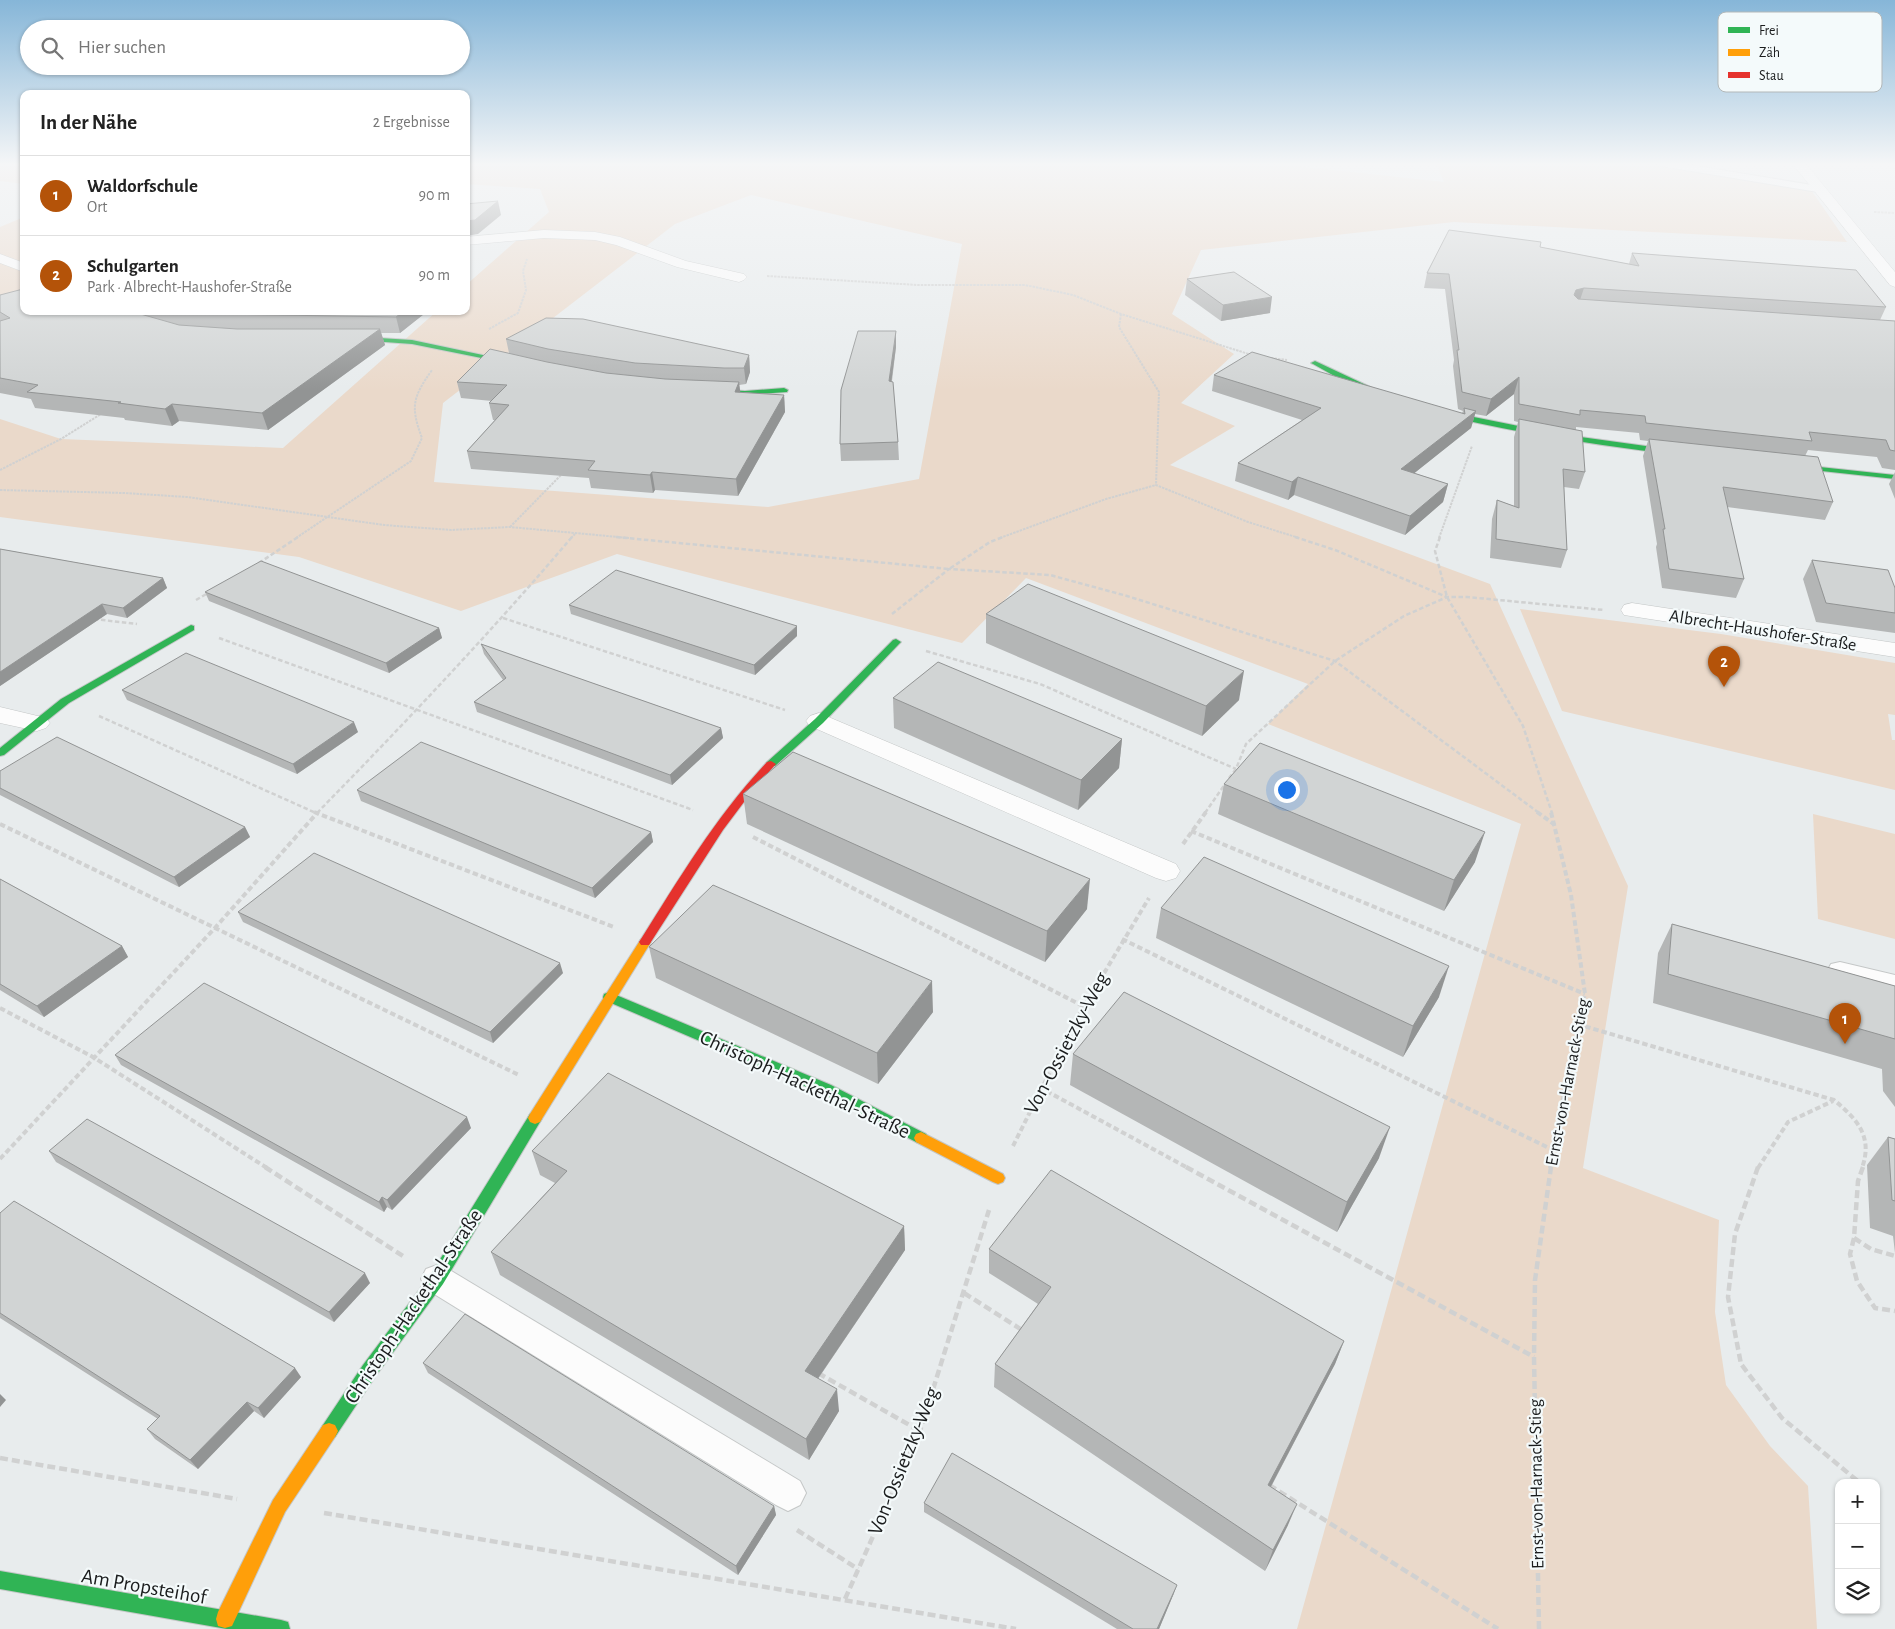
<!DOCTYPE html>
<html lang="de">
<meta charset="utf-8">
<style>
:root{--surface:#fff;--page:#f2f2f2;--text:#222;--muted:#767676;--line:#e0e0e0;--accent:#b45309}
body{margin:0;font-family:"Alegreya Sans",sans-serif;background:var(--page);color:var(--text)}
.controls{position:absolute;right:15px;bottom:15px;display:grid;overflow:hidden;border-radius:10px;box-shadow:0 1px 4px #0004}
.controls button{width:45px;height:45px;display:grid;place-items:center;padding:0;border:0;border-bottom:1px solid var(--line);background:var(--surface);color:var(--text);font:25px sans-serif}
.you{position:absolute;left:1286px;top:789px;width:18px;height:18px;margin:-12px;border:4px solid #fff;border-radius:50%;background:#1a73e8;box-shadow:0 0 0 8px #1a73e833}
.badge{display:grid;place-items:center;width:32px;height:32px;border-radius:50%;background:var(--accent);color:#fff;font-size:16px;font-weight:700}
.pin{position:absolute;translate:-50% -41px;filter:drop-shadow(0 1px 2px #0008)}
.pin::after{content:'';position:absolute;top:26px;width:18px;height:15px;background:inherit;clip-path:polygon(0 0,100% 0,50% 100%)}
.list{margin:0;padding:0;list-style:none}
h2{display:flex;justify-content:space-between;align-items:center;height:65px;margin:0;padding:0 20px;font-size:21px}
h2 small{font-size:16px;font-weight:400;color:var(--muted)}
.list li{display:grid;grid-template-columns:32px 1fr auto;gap:15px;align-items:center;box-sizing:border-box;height:80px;padding:0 20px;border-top:1px solid var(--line)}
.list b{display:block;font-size:19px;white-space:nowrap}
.list p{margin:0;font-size:16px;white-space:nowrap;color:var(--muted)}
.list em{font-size:16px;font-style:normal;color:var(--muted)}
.icon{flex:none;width:28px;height:28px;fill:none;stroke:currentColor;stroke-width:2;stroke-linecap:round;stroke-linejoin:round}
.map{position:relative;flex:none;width:1895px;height:1629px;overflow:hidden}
.search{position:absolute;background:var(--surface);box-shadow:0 1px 4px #0004;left:20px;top:20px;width:450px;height:55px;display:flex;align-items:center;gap:12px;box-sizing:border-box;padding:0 18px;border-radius:28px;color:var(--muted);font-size:19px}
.panel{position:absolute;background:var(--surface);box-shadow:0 1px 4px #0004;left:20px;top:90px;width:450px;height:225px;border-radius:10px}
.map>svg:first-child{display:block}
</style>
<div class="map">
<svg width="1895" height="1629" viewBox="0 0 1895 1629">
<rect width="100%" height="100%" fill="#e8eced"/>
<g fill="#ead9ca" fill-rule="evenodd">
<polygon points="0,163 24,163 24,184 0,181"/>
<path d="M466,163H1268L1444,182L1436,163H1651L1811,190L1847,242L1454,222L1201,250L1172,314L1234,354L1181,403L1235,426L1170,465L1490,584L1628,886L1583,1168L1719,1220L1715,1312L1726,1385L1770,1446L1808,1486L1817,1629H1297L1521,824L1268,724L1308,684L1026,578L962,643L617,554L461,611L299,557L0,517V419L61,439L283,448L437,311H466V285L549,212L540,189L466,184ZM751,195L962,244L919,479L768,507L434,482L443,403L675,224Z"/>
<polygon points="24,217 24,290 0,304 0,227"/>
<polygon points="1520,609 1721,634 1895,663 1895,715 1888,714 1892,740 1895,740 1895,790 1562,711"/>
<polygon points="1813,814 1895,834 1895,939 1818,919"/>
</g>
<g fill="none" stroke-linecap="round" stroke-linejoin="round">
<g stroke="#c4c7c7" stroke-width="2">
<g id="lane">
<polygon points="1656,163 1679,163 1818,186 1823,189 1818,192 1661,166"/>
<polygon points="1840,962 1895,975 1895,995 1831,978 1827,971 1831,964"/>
<polygon points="437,1265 448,1269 800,1481 806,1493 800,1505 788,1511 776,1505 426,1289 421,1279 426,1269"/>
</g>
</g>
<g stroke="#c4c7c7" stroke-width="1">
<g id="street">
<polygon points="1792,163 1805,163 1895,272 1895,287 1890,285"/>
<polygon points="544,230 595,232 620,237 686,261 744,274 747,277 744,280 739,282 677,267 616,245 595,240 544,238 466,245 466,237"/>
<polygon points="0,254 24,263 24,272 0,263"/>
<polygon points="1632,603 1895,643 1895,657 1624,615 1621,610 1624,605"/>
<polygon points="0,707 46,718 50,723 46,728 37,731 0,723"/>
<polygon points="819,713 1176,864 1180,871 1176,878 1166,881 1156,878 810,726 806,721 810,716"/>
</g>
</g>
<g stroke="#c4c7c7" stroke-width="2">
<g id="fast">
<polygon points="346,336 412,340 525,364 521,366 412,344 344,339 344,337"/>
<polygon points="1315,361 1383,393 1379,395 1354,387 1313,364 1311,363"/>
<polygon points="784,388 788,390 787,392 745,395 711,393 707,391 711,389 745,391"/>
<path d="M1434,409L1559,434L1682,451L1686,453L1682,455C1598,446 1516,433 1434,413Z"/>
<polygon points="1782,463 1895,475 1895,479 1785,467 1782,467"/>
<polygon points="191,625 194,626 194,630 69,703 4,755 0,756 0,748 61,699"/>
<polygon points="896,639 901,642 899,644 823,723 775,766 767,766 766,764 767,762 815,719 893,640"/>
<polygon points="609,992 831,1085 926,1134 928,1138 926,1142 921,1144 916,1142 821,1093 604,1000 603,997 604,994"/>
<polygon points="535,1112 540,1114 542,1118 540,1122 443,1284 375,1377 335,1437 329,1439 323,1437 320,1431 323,1425 363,1365 431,1274 530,1114"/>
<polygon points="0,1571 281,1620 288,1622 290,1629 227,1629 0,1589"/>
</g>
</g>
<g stroke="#c4c7c7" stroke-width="2">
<g id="slow">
<polygon points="645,937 649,939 651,942 540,1122 535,1124 530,1122 528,1118 530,1114 641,939"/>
<polygon points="921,1132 1003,1174 1005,1178 1003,1182 998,1184 993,1182 916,1142 914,1138 916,1134"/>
<polygon points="329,1423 335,1425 338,1431 335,1437 285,1512 232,1626 225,1628 218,1626 216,1619 218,1612 273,1500 323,1425"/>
</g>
</g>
<g stroke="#c4c7c7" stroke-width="2">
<path id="jam" d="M771,761L776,764L756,786L723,830L649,945H641L639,942L641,939C680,877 717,815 767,762Z"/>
</g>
<g stroke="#d0d1d1" stroke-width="2" stroke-dasharray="2.5 1" stroke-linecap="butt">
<polyline points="1874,212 1895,213"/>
<polyline points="767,276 918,285 1025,285 1073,295 1121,314 1252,355"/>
<polyline points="1121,314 1119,327 1159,392 1156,485 1248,522 1299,538"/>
<polyline points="489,329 518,313 526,290 523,271 527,259"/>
<polyline points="1271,358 1287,360"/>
<polyline points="0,470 61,439 101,414"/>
<polyline points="0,490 124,493 187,497 384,525 451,530 510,527 629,538"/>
<polyline points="510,527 563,473"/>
<path d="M296,538L411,461L422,438C410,406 413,397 432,370"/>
<polyline points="571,538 575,534"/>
<polyline points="1000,538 1106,499 1156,485"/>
<polyline points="1439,538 1472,446"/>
</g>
<g stroke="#d0d1d1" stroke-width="2.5" stroke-dasharray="4.5 2.5" stroke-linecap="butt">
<polyline points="616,537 949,569 990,542 1003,537"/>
<polyline points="1295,537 1335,550 1447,597 1467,597 1604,610"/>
<polyline points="1440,537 1435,551 1447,597 1523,726 1552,813"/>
<polyline points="259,563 298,537"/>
<polyline points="196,600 208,593"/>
<polyline points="892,614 949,569 1050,575 1127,596 1335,661 1539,813"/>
<polyline points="503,618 785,710"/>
<polyline points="94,619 137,624"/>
<polyline points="219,638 693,810"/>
<polyline points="926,651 1040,684 1236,769"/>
<polyline points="99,716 316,813"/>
<polyline points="1229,778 1236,769 1246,744 1335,661 1404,616 1447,597"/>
<path d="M317,813C405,723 491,632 572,537"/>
<polyline points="1205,813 1225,784"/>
</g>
<g stroke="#d0d1d1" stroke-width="4" stroke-dasharray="5.5 3" stroke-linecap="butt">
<polyline points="314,812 614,927"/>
<polyline points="1537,812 1555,825"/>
<polyline points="0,824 519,1075"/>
<polyline points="1191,831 1585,994"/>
<polyline points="753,837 1083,1006"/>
<polyline points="1183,844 1206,812"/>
<polyline points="1122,939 1553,1150"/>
<polyline points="0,1008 93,1057 267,1168"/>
<path d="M1577,1024L1834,1100C1858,1120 1873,1137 1862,1168"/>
<polyline points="1039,1087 1188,1168"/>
<polyline points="1013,1146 1076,1020 1149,898"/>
<polyline points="0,1159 214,929 318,812"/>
<polyline points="1550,1168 1577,1024 1585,994 1571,895 1551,812"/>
<polyline points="1758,1168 1788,1122 1833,1101"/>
</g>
<g stroke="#d0d1d1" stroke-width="4.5" stroke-dasharray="8 4" stroke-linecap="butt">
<polyline points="265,1167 406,1258"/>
<polyline points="1186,1167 1534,1357"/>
<polyline points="1758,1167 1735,1234 1728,1297 1741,1364 1782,1418 1860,1483"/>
<polyline points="1863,1167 1858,1181 1854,1238 1850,1254 1857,1281 1875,1308 1895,1311"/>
<polyline points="1854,1238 1871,1249 1895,1256"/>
<polyline points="964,1293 1022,1330"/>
<polyline points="818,1373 920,1431"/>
<polyline points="0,1458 237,1499"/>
<polyline points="1269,1485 1498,1629"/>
<polyline points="324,1513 1016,1629"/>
<polyline points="797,1530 858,1569"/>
<polyline points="845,1599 920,1431 989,1210"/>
<polyline points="1539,1629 1534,1357 1535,1280 1551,1167"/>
</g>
<use href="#lane" fill="#fcfcfc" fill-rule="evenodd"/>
<use href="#street" fill="#fcfcfc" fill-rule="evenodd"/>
<use href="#fast" fill="#30b455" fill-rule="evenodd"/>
<use href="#slow" fill="#ff9f0a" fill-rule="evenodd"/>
<use href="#jam" fill="#e5322d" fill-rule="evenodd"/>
</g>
<g fill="#b4b6b6">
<polygon points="1540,247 1629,264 1632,253 1886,307 1880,320 1895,321 1895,470 1882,468 1877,457 1808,450 1805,456 1833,502 1825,520 1727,507 1744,579 1736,598 1662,588 1656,547 1657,544 1643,456 1648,441 1640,440 1639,433 1576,427 1576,430 1585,472 1579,489 1564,487 1567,550 1561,568 1490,558 1492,519 1497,500 1514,506 1514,437 1518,422 1514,421 1514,394 1486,416 1475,414 1471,428 1414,473 1448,484 1443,502 1405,535 1294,495 1288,500 1235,481 1238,463 1302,420 1212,391 1214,375 1462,413 1463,411 1458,409 1453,366 1454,360 1445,289 1424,288 1427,273"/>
<polygon points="1187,279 1270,313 1221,321 1185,295"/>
<polygon points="0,295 24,311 137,313 132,311 423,311 424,314 400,333 381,333 385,345 268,430 179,421 172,426 125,420 124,418 35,408 31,399 0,393"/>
<polygon points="896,331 896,347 892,381 898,442 899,460 841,461 840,444"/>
<polygon points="506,339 749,355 750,372 746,384 739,385 740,392 784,395 785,412 738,496 655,490 653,493 591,488 589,478 471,469 467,451 495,420 493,420 489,403 492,401 461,398 457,382 509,353"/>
<polygon points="1895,472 1895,499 1889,484"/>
<polygon points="0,549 163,578 167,588 127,618 107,614 0,686"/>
<polygon points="1812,560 1895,588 1895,633 1816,622 1803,579"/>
<polygon points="205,592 439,628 442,638 389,673 209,601"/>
<polygon points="569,605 797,636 755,675 571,614"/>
<polygon points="986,614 1239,700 1202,736 986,643"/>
<polygon points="481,644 721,728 723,738 672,785 477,712 474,702 503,680 484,654"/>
<polygon points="122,690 358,732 297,774 127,700"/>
<polygon points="893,698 1122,739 1119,768 1078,810 894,728"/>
<polygon points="0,771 245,827 250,837 179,887 0,795"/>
<polygon points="1224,784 1475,862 1444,911 1218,814"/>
<polygon points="357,790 651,832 653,842 595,898 361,801"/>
<polygon points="743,794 1087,909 1045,962 747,824"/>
<polygon points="0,879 122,946 128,957 44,1017 0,990"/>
<polygon points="1161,908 1439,997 1403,1057 1156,938"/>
<polygon points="238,912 563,973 493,1043 243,922"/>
<polygon points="1672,924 1895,986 1895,1107 1883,1091 1882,1069 1653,1003 1658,953"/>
<polygon points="649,947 933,1012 878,1084 656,978"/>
<polygon points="1073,1054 1379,1158 1337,1232 1070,1085"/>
<polygon points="115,1055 471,1128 392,1210 387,1207 384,1212 121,1065"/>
<polygon points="1888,1137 1895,1139 1895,1253 1893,1236 1870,1228 1867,1165"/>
<polygon points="49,1151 370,1283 334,1322 56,1162"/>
<polygon points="532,1151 904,1226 905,1250 818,1379 839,1411 809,1460 500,1275 491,1252 555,1183 540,1175"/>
<polygon points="0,1213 301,1377 264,1418 254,1411 198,1469 155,1439 147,1429 158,1419 0,1318"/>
<polygon points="989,1249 1344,1341 1335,1364 1271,1487 1288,1525 1265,1571 994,1387 995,1364 1038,1304 989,1273"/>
<polygon points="423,1363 774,1506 776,1515 738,1575 428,1373"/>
<polygon points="924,1503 1174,1593 1159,1629 1117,1629 924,1512"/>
</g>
<g fill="#929494">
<polygon points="498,201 501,215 478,234 466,236 466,221"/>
<polygon points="1584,288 1579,303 1569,311 1576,290"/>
<polygon points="1272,297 1270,313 1221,321 1223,305"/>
<polygon points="404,311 423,311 424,314 400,333 396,317"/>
<polygon points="380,329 385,345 268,430 262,413"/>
<polygon points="896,331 896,347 889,398 889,381"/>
<polygon points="749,355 750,372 746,384 744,368"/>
<polygon points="1519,377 1514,394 1486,416 1491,399"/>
<polygon points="739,382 741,398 735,392"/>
<polygon points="784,395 785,412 738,496 736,479"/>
<polygon points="172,404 179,421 172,426 165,409"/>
<polygon points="1476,411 1471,428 1397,487 1401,469"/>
<polygon points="652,472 655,490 653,493 650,475"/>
<polygon points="1298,477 1294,495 1288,500 1292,482"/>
<polygon points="1448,484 1443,502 1405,535 1410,516"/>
<polygon points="163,578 167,588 127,618 123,608"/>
<polygon points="102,604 107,614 0,686 0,672"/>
<polygon points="797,626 797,636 755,675 754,665"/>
<polygon points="439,628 442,638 389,673 386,663"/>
<polygon points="1244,671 1239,700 1202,736 1206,706"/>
<polygon points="354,722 358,732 297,774 293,764"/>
<polygon points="721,728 723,738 672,785 670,775"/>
<polygon points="1122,739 1119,768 1078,810 1081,780"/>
<polygon points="245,827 250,837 179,887 174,877"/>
<polygon points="651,832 653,842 595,898 592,888"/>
<polygon points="1485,832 1475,862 1444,911 1454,880"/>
<polygon points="1090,879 1087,909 1045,962 1047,931"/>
<polygon points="122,946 128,957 44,1017 37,1006"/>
<polygon points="560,963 563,973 493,1043 490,1032"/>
<polygon points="1449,966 1439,997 1403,1057 1413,1026"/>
<polygon points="932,981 933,1012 878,1084 877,1053"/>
<polygon points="467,1117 471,1128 392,1210 387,1200"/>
<polygon points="1390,1127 1379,1158 1337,1232 1347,1202"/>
<polygon points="382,1197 387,1207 384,1212 379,1202"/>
<polygon points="904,1226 905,1250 808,1393 805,1371"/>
<polygon points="365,1273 370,1283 334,1322 329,1312"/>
<polygon points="1344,1341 1335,1364 1260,1507 1268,1485"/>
<polygon points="295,1368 301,1377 264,1418 258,1408"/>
<polygon points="837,1389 839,1411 809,1460 806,1439"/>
<polygon points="0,1394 6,1400 0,1407"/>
<polygon points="247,1402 254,1411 198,1469 190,1460"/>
<polygon points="1297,1504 1288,1525 1265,1571 1273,1550"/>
<polygon points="774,1506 776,1515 738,1575 736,1566"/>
<polygon points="1177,1585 1174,1593 1159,1629 1157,1629"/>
</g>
<g fill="#d1d4d4" stroke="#929494">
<polygon points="498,201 475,220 466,221 466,204"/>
<polygon points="1449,230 1541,242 1540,247 1639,266 1632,253 1856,270 1886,307 1584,288 1576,290 1574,295 1578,299 1895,321 1895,451 1890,450 1886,440 1809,432 1812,441 1646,423 1645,416 1580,410 1580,415 1519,404 1519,377 1491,399 1462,392 1457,350 1459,350 1449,274 1427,273"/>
<polygon points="1234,272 1272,297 1223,305 1187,279"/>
<polygon points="23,289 24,290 24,311 130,311 179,325 237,329 380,329 262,413 172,404 165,409 118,403 121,402 27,392 38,385 0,378 0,321 10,318 0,312 0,295"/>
<polygon points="178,311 404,311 396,317 217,314"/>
<polygon points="546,318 583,319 749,355 744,368 724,368 635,363 548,349 506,339"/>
<polygon points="858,331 896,331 889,381 893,382 898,442 840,444 841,390"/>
<polygon points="490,349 547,362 606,373 665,379 739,382 735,392 784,395 736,479 652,472 650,475 588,470 595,461 467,451 509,405 489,403 507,385 457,382"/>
<polygon points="1252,352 1465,414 1464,408 1476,411 1401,469 1448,484 1410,516 1298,477 1292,482 1238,463 1321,408 1214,375"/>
<polygon points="1519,419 1582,431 1585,472 1563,469 1567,550 1496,539 1497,500 1519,508"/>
<polygon points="1649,439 1818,457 1833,502 1723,487 1744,579 1669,569 1663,529 1665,529"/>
<polygon points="0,549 163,578 123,608 102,604 0,672"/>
<polygon points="1812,560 1888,570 1895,588 1895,613 1826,603"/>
<polygon points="261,561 439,628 386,663 205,592"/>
<polygon points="616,570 797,626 754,665 569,605"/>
<polygon points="1028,584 1244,671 1206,706 986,614"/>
<polygon points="481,644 721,728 670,775 474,702 506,678"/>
<polygon points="186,653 354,722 293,764 122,690"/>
<polygon points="938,662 1122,739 1081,780 893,698"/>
<polygon points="57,737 245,827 174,877 0,788 0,771"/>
<polygon points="421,742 651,832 592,888 357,790"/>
<polygon points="1260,743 1485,832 1454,880 1224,784"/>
<polygon points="793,752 1090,879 1047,931 743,794"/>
<polygon points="314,853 560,963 490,1032 238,912"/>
<polygon points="1204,857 1449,966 1413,1026 1161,908"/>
<polygon points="0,879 122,946 37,1006 0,984"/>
<polygon points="713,885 932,981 877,1053 649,947"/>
<polygon points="1672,924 1895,986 1895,1039 1668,974"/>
<polygon points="204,983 467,1117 387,1200 382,1197 379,1202 115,1055"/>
<polygon points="1124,992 1390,1127 1347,1202 1073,1054"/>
<polygon points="608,1073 904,1226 805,1371 837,1389 806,1439 491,1252 567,1171 532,1151"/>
<polygon points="87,1119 365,1273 329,1312 49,1151"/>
<polygon points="1888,1137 1895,1139 1895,1201 1892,1200"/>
<polygon points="1051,1170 1344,1341 1268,1485 1297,1504 1273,1550 995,1364 1051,1287 989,1249"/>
<polygon points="14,1201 295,1368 258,1408 247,1402 190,1460 147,1429 160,1416 0,1313 0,1213"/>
<polygon points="465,1314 774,1506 736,1566 423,1363"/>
<polygon points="952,1453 1177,1585 1157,1629 1133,1629 924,1503"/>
</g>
<linearGradient id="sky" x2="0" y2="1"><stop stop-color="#86b6d8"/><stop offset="0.42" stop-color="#f5f6f7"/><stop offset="1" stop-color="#f5f6f7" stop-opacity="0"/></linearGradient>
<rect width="1895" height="391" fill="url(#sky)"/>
<g text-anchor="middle" stroke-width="4.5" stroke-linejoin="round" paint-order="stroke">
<g font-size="18" fill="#1b1d1e" stroke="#f4fafb">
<text transform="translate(1763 630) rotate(9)" y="6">Albrecht-Haushofer-Straße</text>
<text transform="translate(1567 1082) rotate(-79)" y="6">Ernst-von-Harnack-Stieg</text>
<text transform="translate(1536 1484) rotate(-91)" y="6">Ernst-von-Harnack-Stieg</text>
</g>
<g font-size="21" fill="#1b1d1e" stroke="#f4fafb">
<text transform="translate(1066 1043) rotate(-62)" y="7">Von-Ossietzky-Weg</text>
<text transform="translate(805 1084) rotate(25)" y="7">Christoph-Hackethal-Straße</text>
<text transform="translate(413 1306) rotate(-56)" y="7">Christoph-Hackethal-Straße</text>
<text transform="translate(903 1461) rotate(-68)" y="7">Von-Ossietzky-Weg</text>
<text transform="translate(144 1586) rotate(10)" y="7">Am Propsteihof</text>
</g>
</g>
<rect x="1718" y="12" width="164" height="80" rx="8" fill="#f4fafb" stroke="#b3b8b9" stroke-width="1"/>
<rect x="1728" y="27" width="22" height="6" fill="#30b455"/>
<rect x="1728" y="49" width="22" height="7" fill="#ff9f0a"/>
<rect x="1728" y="72" width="22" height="6" fill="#e5322d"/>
<g font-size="14" fill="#1b1d1e">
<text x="1759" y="35">Frei</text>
<text x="1759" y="57">Zäh</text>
<text x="1759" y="80">Stau</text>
</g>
</svg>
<div class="controls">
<button>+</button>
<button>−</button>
<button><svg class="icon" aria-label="layers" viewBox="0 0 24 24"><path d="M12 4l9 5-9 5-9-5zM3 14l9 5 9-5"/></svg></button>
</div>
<div class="you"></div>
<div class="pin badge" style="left:1845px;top:1044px">1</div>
<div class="pin badge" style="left:1724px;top:687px">2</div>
<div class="search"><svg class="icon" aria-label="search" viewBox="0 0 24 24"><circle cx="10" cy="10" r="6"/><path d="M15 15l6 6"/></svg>Hier suchen</div>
<section class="panel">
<h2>In der Nähe<small>2 Ergebnisse</small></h2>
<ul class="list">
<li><span class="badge">1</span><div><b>Waldorfschule</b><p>Ort</p></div><em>90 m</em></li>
<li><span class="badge">2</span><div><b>Schulgarten</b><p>Park · Albrecht-Haushofer-Straße</p></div><em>90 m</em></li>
</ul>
</section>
</div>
